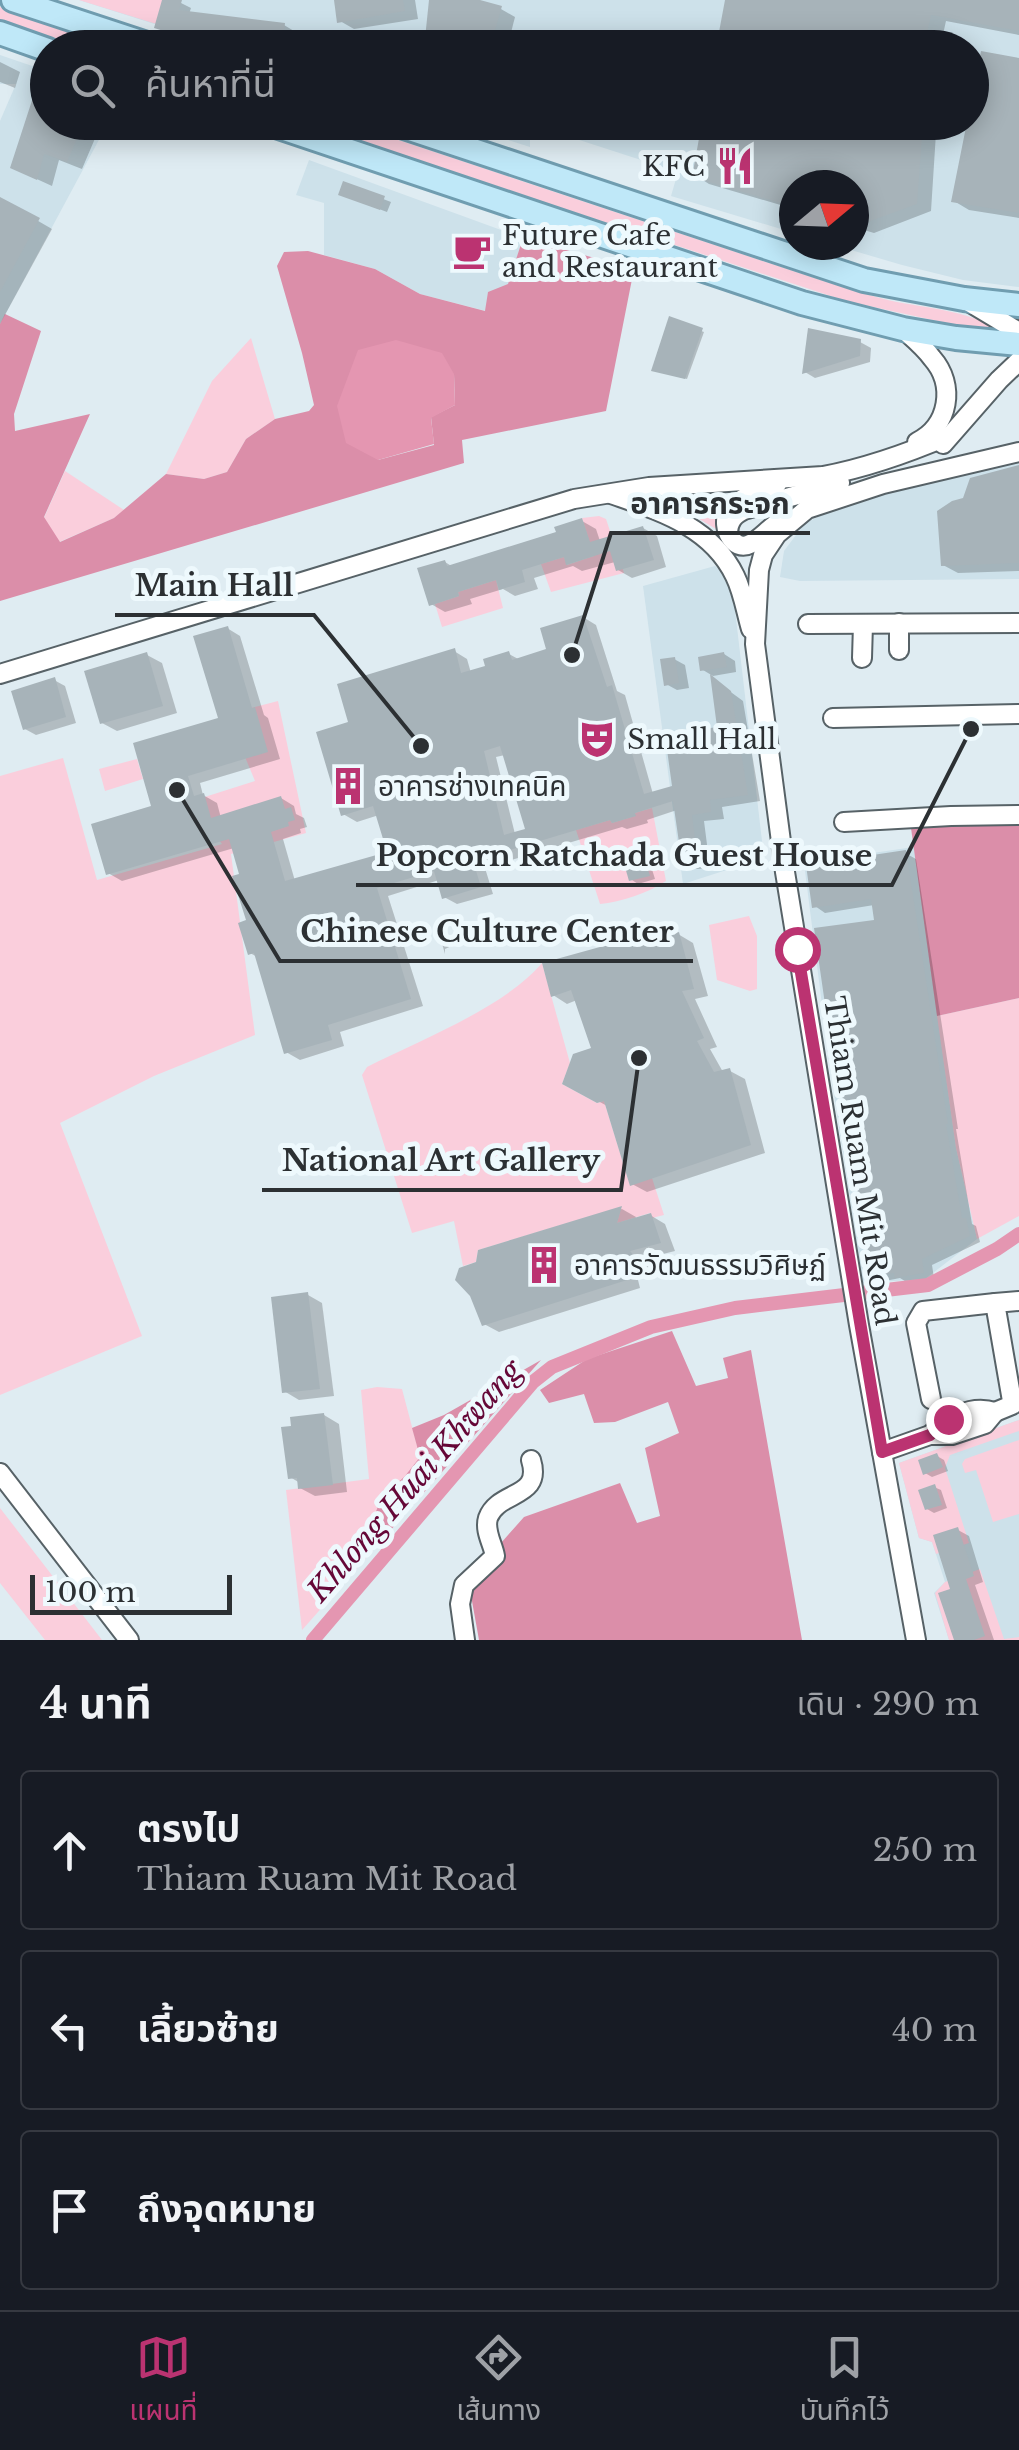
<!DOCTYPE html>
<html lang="th">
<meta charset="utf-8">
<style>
:root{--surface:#171b24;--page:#20242c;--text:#f1f3f6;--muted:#9ea1a6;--line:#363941;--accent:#bb3371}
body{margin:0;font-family:"Libre Baskerville","Noto Sans Thai",serif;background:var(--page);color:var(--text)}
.compass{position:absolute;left:779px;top:170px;width:90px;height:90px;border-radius:50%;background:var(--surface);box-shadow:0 5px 25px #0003;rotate:71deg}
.scale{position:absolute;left:30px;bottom:25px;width:202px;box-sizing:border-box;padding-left:10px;border:5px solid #2c3033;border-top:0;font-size:28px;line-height:35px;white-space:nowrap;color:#2c3033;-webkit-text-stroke:8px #eef9fd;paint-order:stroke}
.stop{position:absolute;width:30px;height:30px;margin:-22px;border:8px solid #bb3371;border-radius:50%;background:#fff}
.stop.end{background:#bb3371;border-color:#fff;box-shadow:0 2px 10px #0008}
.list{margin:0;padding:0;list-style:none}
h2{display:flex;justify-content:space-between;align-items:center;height:130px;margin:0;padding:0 40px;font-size:42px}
h2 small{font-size:32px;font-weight:400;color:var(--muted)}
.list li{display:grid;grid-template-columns:65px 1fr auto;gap:30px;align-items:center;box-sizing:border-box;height:160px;margin:0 20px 20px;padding:0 20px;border:2px solid var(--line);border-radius:10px}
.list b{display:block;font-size:38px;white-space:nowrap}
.list p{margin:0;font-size:32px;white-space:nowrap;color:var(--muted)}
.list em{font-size:32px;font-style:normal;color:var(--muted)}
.icon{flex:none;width:55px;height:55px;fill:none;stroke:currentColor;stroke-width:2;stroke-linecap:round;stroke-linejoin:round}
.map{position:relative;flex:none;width:1019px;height:1640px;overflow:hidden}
.search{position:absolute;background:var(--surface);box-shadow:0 5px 25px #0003;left:30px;right:30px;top:30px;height:110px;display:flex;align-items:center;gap:25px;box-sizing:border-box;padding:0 35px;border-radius:55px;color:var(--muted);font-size:38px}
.sheet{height:670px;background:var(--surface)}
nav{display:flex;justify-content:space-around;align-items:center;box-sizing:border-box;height:140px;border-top:2px solid var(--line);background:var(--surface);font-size:28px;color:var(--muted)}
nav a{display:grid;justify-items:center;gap:5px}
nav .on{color:var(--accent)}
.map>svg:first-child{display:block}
</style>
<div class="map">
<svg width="1019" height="1640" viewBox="0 0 1019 1640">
<rect width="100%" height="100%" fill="#dfecf2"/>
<g fill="#cde1ea">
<polygon points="79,0 1019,0 1019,287 963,280 902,265 834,245 854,245 854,185 794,185 794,233 671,196 678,172 530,124 530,147 455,123 972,122 972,48 227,47"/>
<polygon points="0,55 47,71 48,122 108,123 0,324 0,121 16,84 0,84"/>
<polygon points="309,160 523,238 508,285 486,311 420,294 375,269 324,255 324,203 296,195"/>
<polygon points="1019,457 1019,579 800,581 780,577 784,551 805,523 842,506"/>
<polygon points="715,566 728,577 733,593 764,858 683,884 643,586"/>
<polygon points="914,847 956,1148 977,1239 925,1279 863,1283 830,1068 804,863"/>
<polygon points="1019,1420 1019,1640 949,1640 934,1593 945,1582 932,1542 919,1538 899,1463"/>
</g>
<g fill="#facedc">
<polygon points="79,0 169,0 166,27"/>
<polygon points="0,7 120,47 75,47 0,23"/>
<path d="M302,123H347L811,277C834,284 857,292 880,298C921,309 968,308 1003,333L983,331L846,301Z"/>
<polygon points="251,338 275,419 246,439 227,472 204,479 166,474 212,381"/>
<polygon points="65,471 124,510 114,518 59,542 44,518"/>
<polygon points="727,496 719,507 716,529 681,508 683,502"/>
<polygon points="599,516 606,519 624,573 551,592 541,564 564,557 567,565 594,556 582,518"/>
<polygon points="496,580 503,608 442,627 435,604 459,596 458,592"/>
<polygon points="278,701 306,833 231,854 255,1035 154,1076 60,1123 142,1336 0,1395 0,776 63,758 97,880 222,844 189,802 255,781 245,757 244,710"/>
<polygon points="137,759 143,779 105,791 99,769"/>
<path d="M652,808L666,881C648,893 621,902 600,904L576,830L610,820L612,823L635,816V813Z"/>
<polygon points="749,916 757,936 757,989 750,991 717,980 709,925"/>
<path d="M542,963L570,1063L562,1084L597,1103L604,1101L630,1185L652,1178L664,1215L652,1218L650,1213L617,1223L621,1207L478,1250L476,1262L463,1266L454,1221L412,1233L362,1075L367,1067C420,1040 504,1008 542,963Z"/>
<polygon points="1019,998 1019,1216 977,1239 956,1148 937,1016"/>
<polygon points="377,1387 402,1389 420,1457 369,1529 381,1541 302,1630 286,1490 369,1479 361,1390"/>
<polygon points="1019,1420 1019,1431 950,1455 945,1468 969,1543 936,1554 932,1542 919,1538 899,1463"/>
<polygon points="1019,1440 1019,1514 993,1522 976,1470 965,1473 962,1464 965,1459"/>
<polygon points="0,1508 102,1640 45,1640 0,1583"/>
<polygon points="980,1569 1004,1639 1019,1637 1019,1640 949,1640 935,1593 945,1582"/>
</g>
<g fill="#db8ea9" fill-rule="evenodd">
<path d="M523,238L634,269L606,411L462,440L464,463L0,601V324L5,314L41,331L14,414L15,431L90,414L44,517L60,542L114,518L166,474L204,479L227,472L246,439L275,419L309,411L314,405L302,353L277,266L284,252L308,251L375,269L420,294L485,311L488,292L508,284ZM454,374L455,405L431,417L434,445L378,460Z"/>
<polygon points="1019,822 1019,998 937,1016 911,828"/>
<polygon points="672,1331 696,1386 728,1378 723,1358 751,1350 802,1640 479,1640 470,1590 495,1565 501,1543 524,1517 620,1483 637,1523 660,1516 645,1448 679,1433 668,1402 615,1422 594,1423 584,1394 549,1403 540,1390 587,1359"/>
<polygon points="541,1360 381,1541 369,1529 381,1499 405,1476 420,1457 412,1428 444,1415"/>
</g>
<polygon fill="#e496b1" points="396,340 442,353 454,374 455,405 431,418 434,444 378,460 346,443 337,406 358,350"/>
<g fill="#0003" fill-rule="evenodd">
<polygon points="165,0 181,3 191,8 189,14 284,25 294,31 292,48 258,48 193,40 167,33 157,27"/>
<polygon points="336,0 415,0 418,19 354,29 340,21"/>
<polygon points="432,0 471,0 501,9 515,17 507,48 426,48"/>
<polygon points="728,0 1019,0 1019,35 946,21 940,48 719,48"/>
<polygon points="983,54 1019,61 1019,218 969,210 954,201 972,122 972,112"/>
<polygon points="0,62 20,72 15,88 0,82"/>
<polygon points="48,122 102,122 82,169 59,160 52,186 28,175"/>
<polygon points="705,122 925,122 924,126 936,133 931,211 874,233 854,227 854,185 794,185 794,209 709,184 695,175"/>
<polygon points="344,184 391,202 387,212 347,197"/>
<polygon points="0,199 52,229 0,324"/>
<polygon points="671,320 704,332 687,379 656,371"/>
<polygon points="860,342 871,348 870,362 815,378 805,372"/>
<polygon points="1019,466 1019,571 958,573 943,565 965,500"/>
<polygon points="582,521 596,529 600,541 643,528 657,536 666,567 632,578 618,570 615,562 582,571 573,566 534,578 538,589 515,596 503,589 470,599 472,604 445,612 431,604 445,562 453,567 559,534"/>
<path d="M583,617L596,625L617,691L625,695L653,794L675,787L720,729L713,679L743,701L760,801L722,807L724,819L704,821L710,868L697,869L684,862L677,810L647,820L648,823L627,829L622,827L485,868L493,894L457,904L444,897L439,880L388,896L423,1006L340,1032L344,1046L300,1060L286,1052L259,958L250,953L249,922L242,876L234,848L122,881L108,873L221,720L227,628L240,636L264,715L268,718L280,759L200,783L203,795L217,803L221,818L281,798L294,806L296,814L304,818L307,827L300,829L301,833L283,839L295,881L390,854L379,815L357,822L343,814L352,724L454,651L467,659L471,673L488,667L509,654L520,660L549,651ZM505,755L528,831L515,834L496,757Z"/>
<polygon points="724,654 735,661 736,672 713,676 703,670"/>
<polygon points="147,655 162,663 177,713 117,731 102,723"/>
<polygon points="674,659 685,665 689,688 677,690 666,684"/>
<polygon points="54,680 65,686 76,723 36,735 25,729"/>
<polygon points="905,853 916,859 958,1129 956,1129 972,1224 976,1226 980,1242 932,1265 934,1278 908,1283 900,1278 885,1281 874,1275 877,922 874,905 825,913 815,906"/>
<polygon points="643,856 649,860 655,879 638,884 632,880"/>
<polygon points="665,931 673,936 678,934 693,943 708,996 695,999 717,1047 710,1049 723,1072 730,1071 745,1079 765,1153 647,1192 632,1184 609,1107 565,1083 594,1050 577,1000 567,1004 553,995"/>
<polygon points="447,938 456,944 445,949 445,954 441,940"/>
<polygon points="622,1209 636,1217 635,1220 650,1215 665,1224 675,1251 643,1259 649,1267 636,1272 640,1288 499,1332 484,1324 478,1264 480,1252"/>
<polygon points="308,1295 322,1303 334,1396 299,1400 284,1391"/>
<polygon points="324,1415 339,1424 347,1492 315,1496 300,1488 300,1483 290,1477"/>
<polygon points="937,1456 944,1460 948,1471 932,1477 925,1473"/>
<polygon points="934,1487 941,1490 947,1508 934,1513 927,1509"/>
<polygon points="958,1530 969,1536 983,1582 975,1585 994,1640 956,1640 953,1590"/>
</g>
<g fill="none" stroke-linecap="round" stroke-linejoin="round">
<polyline stroke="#e496b1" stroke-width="14" points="313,1640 533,1382 552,1367 651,1327 735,1308 928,1285 997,1249 1019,1234"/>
</g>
<g fill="#a7b3b9" fill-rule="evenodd">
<polygon points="162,0 182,0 179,10 285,23 282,48 180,36 154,28"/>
<polygon points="334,0 403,0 405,11 337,23"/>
<polygon points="429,0 480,0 502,6 490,48 424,48"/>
<polygon points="725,0 1019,0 1019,31 931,15 924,48 716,48"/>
<polygon points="981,51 1019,58 1019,213 951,202 967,122 972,122 972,98"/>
<polygon points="38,82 48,83 48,122 84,122 67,162 44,154 37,180 10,168"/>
<polygon points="702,122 923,122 917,204 854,227 854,185 794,185 794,207 692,177"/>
<polygon points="343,181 385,196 380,210 338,195"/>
<polygon points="0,197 40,218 0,292"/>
<polygon points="669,316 703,328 685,379 651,371"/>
<polygon points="808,328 861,339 860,356 802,374"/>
<polygon points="1019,465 1019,563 941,566 937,511 952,501 963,498 970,478"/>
<polygon points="582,518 590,542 643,526 654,560 616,571 610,551 566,565 564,557 522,570 525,582 499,590 496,580 458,592 459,596 429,606 417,568 445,560 447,566 556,532 554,527"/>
<path d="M583,615L607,687L612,685L644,794L672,786L665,735L717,727L710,674L731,691L748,795L710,800L711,812L692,815L698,861L682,863L673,801L635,813L636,816L612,823L610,820L473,861L481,887L442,899L434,871L377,888L411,999L328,1025L332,1040L284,1054L254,953L248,955L238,923L246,920L232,876L239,874L229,839L106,875L91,824L151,806L133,743L218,718L193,636L228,626L252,708L255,707L268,752L188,776L194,796L204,793L211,818L281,796L285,809L291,807L295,820L288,822L289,826L271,832L285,881L387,852L373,806L341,816L316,732L348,722L337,684L455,648L461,673L485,666L483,659L509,651L512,660L546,649L540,628ZM500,746L525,829L504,835L484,751Z"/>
<polygon points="147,652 163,706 100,724 84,671"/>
<polygon points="724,652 727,667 700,671 698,657"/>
<polygon points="675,657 679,683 664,686 660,659"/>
<polygon points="55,677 66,717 23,730 11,691"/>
<polygon points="906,850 948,1124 946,1124 962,1218 966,1218 970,1236 922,1259 924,1273 895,1278 894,1273 872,1276 826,1011 814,928 874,920 871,899 812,908 806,865"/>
<polygon points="643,854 650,876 629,881 623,860"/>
<polygon points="665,929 668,935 679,932 694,989 682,991 704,1038 697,1041 714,1072 730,1068 751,1145 630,1186 604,1101 597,1103 562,1084 573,1054 591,1048 571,990 551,997 542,963"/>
<polygon points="622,1206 617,1223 651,1213 661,1243 630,1251 637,1259 623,1264 627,1280 482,1326 470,1296 455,1280 459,1268 476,1262 478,1250"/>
<polygon points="308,1292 320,1389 282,1393 271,1297"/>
<polygon points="324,1413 333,1485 298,1489 297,1478 288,1479 281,1427 291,1426 290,1417"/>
<polygon points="937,1453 943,1467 923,1475 918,1460"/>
<polygon points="935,1484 942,1505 925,1510 918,1490"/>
<polygon points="958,1527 974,1576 966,1579 985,1636 974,1640 954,1640 938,1593 950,1589 933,1535"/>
</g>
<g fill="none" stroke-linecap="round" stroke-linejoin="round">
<g stroke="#576267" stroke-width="22">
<g id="minor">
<polyline points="969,302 1019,332"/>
<path d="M903,329C913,338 924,347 932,358C956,385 949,426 917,442"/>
<polyline points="943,444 999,380 1019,361"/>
<path d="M777,484C761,490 737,497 728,513C721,526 733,553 750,544C761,539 770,526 783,520"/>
<path d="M611,494C659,511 711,526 735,576C743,592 746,612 751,629"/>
<path d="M728,532C729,520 734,515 744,510L840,483"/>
<polyline points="808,624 1019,623"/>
<polyline points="899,650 899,623"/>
<polyline points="862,658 863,624"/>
<path d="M0,674L574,499L649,487L823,476C866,468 908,453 948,436"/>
<polyline points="833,718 1019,714"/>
<polyline points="844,822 951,816 1019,815"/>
<polyline points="931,1399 916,1323 923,1311 995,1303"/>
<polyline points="995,1412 1012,1405 1012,1401 995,1303 1019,1301"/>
<path d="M882,1452L930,1435H952L985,1424L995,1412C969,1404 948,1419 930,1435"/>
<polyline points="0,1473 129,1640"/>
<path d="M465,1640L460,1604L464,1585L495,1556C493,1544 484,1531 488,1518C498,1490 543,1499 531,1460"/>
<polyline points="916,1640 859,1325 785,872 755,644 759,570 763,555 777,534 807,509 883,484 1019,452"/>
</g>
</g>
<g stroke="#709db0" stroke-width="28">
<g id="major">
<polyline points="13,0 159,48"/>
<polyline points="0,33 48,50"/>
<polyline points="264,122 802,303 903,329 956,338 1019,344"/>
<polyline points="389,122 864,280 964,299 1019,305"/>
</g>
</g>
<use href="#minor" stroke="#fff" stroke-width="18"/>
<use href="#major" stroke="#bfe8f8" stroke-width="22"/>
</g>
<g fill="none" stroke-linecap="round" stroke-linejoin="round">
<polyline stroke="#bb3371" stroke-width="12" points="797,949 882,1452 930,1435 948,1419"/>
</g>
<defs>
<g id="restaurant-bare" transform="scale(3)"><path d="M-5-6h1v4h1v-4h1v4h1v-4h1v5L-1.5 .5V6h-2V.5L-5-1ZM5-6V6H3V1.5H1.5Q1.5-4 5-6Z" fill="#bb3371" stroke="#eef9fd" stroke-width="2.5" paint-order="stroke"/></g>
<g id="cafe-bare" transform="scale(3)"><path d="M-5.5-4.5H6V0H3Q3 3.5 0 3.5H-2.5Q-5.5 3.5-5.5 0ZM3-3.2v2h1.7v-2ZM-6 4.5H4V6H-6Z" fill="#bb3371" stroke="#eef9fd" stroke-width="2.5" paint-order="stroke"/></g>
<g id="theatre-bare" transform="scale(3)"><path d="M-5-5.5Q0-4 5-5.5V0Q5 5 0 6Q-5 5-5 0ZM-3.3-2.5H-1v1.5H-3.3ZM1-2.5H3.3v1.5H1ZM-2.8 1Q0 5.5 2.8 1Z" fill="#bb3371" stroke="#eef9fd" stroke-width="2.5" paint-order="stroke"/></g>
<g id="building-bare" transform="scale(3)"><path d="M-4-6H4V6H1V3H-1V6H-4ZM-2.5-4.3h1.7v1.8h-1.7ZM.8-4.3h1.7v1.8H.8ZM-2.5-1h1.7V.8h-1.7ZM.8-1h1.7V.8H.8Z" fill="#bb3371" stroke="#eef9fd" stroke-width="2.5" paint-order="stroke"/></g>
</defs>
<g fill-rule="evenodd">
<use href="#restaurant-bare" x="735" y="166"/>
<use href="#cafe-bare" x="472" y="251"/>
<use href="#theatre-bare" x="597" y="739"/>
<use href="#building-bare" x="348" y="786"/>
<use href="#building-bare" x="544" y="1265"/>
</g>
<g text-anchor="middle" stroke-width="10" stroke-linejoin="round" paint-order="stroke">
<g font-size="28" fill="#2c3033" stroke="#eef9fd" text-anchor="start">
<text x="705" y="176" text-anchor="end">KFC</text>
<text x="502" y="245">Future Cafe<tspan x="502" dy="32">and Restaurant</tspan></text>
<text x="627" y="749">Small Hall</text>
<text x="378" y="796">อาคารช่างเทคนิค</text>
<text x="574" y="1275">อาคารวัฒนธรรมวิศิษฏ์</text>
</g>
<g font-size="28" fill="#2c3033" stroke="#eef9fd">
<text transform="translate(860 1161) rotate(81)" y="10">Thiam Ruam Mit Road</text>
</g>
<g font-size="30" font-style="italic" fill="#650737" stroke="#eef9fd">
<text transform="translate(415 1481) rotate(-49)" y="10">Khlong Huai Khwang</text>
</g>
</g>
<path fill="none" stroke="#2c3033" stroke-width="4" d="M572 655L611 533H810M421 746L314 615H115M971 729L892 885H356M177 790L280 961H693M639 1058L621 1190H262"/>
<g fill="#2c3033" stroke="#eef9fd" stroke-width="4">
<circle cx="572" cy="655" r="10"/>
<circle cx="421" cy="746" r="10"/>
<circle cx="971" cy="729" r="10"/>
<circle cx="177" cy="790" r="10"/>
<circle cx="639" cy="1058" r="10"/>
</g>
<g font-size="30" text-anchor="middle" font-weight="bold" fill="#2c3033" stroke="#eef9fd" stroke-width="10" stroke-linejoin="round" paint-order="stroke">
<text x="710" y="514">อาคารกระจก</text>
<text x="214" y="596">Main Hall</text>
<text x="624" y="866">Popcorn Ratchada Guest House</text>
<text x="487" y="942">Chinese Culture Center</text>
<text x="441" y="1171">National Art Gallery</text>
</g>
</svg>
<svg class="compass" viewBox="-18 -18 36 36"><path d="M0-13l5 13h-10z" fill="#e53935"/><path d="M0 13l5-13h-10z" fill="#9ea1a6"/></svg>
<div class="scale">100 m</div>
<div class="stop" style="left:797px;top:949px"></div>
<div class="stop end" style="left:948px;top:1419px"></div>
<div class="search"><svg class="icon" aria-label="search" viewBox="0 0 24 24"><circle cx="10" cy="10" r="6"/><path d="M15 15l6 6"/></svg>ค้นหาที่นี่</div>
</div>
<section class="sheet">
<h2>4 นาที<small>เดิน · 290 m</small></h2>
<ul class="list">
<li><svg class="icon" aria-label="ahead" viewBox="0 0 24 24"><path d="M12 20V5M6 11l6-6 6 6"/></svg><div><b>ตรงไป</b><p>Thiam Ruam Mit Road</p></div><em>250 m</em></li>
<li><svg class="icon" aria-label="left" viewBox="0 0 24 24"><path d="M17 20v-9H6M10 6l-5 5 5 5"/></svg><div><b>เลี้ยวซ้าย</b></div><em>40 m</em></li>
<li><svg class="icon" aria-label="arrive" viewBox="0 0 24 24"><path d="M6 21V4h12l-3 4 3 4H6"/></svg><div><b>ถึงจุดหมาย</b></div></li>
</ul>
</section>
<nav>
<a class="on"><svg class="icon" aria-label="map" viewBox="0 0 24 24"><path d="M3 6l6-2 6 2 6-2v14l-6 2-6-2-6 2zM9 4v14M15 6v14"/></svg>แผนที่</a>
<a><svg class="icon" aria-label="directions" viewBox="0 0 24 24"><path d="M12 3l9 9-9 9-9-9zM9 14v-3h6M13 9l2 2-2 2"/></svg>เส้นทาง</a>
<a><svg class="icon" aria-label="saved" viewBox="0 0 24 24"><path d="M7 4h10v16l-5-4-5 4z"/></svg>บันทึกไว้</a>
</nav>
